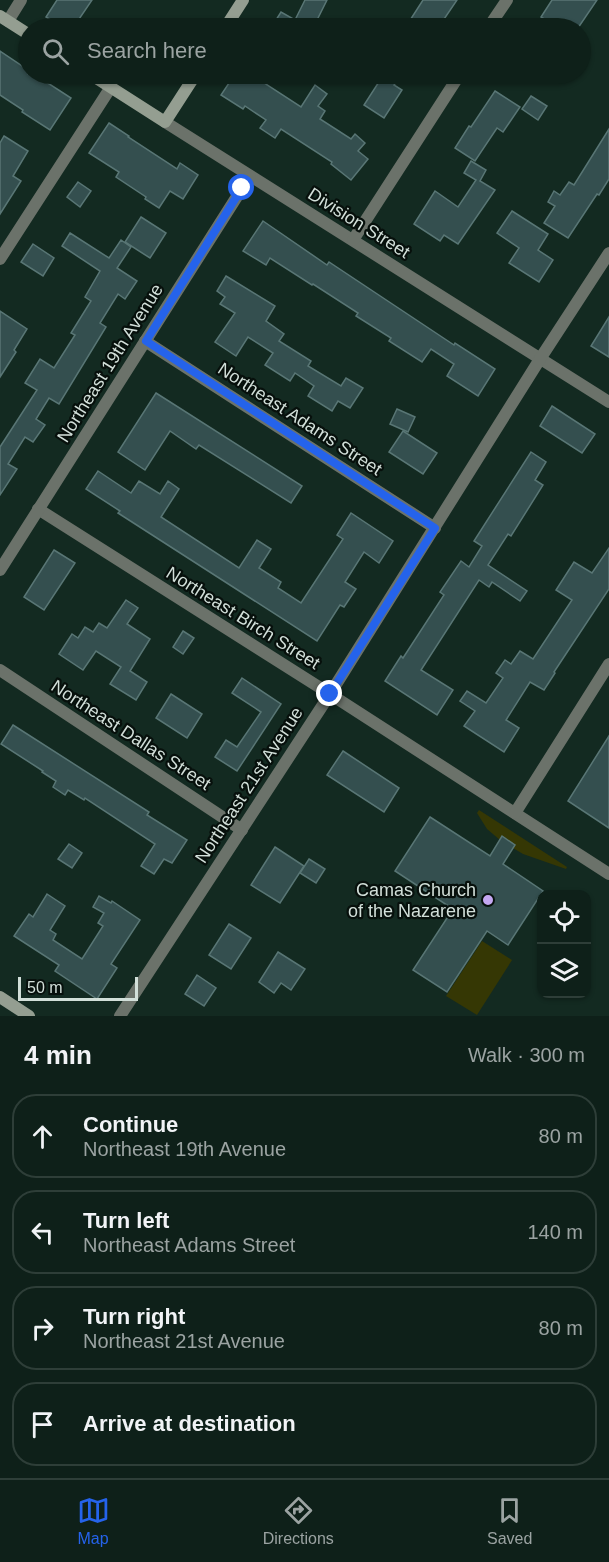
<!DOCTYPE html>
<meta charset="utf-8">
<style>
:root{--surface:#0e2019;--page:#1c2d26;--text:#f1f3f6;--muted:#9ba3a2;--line:#2e3e38;--accent:#2563eb}
body{margin:0;font-family:Arial,sans-serif;background:var(--page);color:var(--text)}
.controls{position:absolute;right:18px;bottom:18px;display:grid;overflow:hidden;border-radius:12px;box-shadow:0 2px 4px #0004}
.controls button{width:54px;height:54px;display:grid;place-items:center;padding:0;border:0;border-bottom:2px solid var(--line);background:var(--surface);color:var(--text);font:30px sans-serif}
.scale{position:absolute;left:18px;bottom:15px;width:120px;box-sizing:border-box;padding-left:6px;border:3px solid #d2dfd9;border-top:0;font-size:16px;line-height:21px;white-space:nowrap;color:#d2dfd9;-webkit-text-stroke:4px #07100c;paint-order:stroke}
.stop{position:absolute;width:18px;height:18px;margin:-14px;border:4px solid #2563eb;border-radius:50%;background:#fff}
.stop.end{background:#2563eb;border-color:#fff;box-shadow:0 2px 6px #0008}
.list{margin:0;padding:0;list-style:none}
h2{display:flex;justify-content:space-between;align-items:center;height:78px;margin:0;padding:0 24px;font-size:26px}
h2 small{font-size:20px;font-weight:400;color:var(--muted)}
.list li{display:grid;grid-template-columns:39px 1fr auto;gap:18px;align-items:center;box-sizing:border-box;height:84px;margin:0 12px 12px;padding:0 12px;border:2px solid var(--line);border-radius:24px}
.list b{display:block;font-size:22px;white-space:nowrap}
.list p{margin:0;font-size:20px;white-space:nowrap;color:var(--muted)}
.list em{font-size:20px;font-style:normal;color:var(--muted)}
.icon{flex:none;width:33px;height:33px;fill:none;stroke:currentColor;stroke-width:2;stroke-linecap:round;stroke-linejoin:round}
.map{position:relative;flex:none;width:609px;height:1016px;overflow:hidden}
.search{position:absolute;background:var(--surface);box-shadow:0 2px 4px #0004;left:18px;right:18px;top:18px;height:66px;display:flex;align-items:center;gap:15px;box-sizing:border-box;padding:0 21px;border-radius:33px;color:var(--muted);font-size:22px}
.sheet{height:462px;background:var(--surface)}
nav{display:flex;justify-content:space-around;align-items:center;box-sizing:border-box;height:84px;border-top:2px solid var(--line);background:var(--surface);font-size:16px;color:var(--muted)}
nav a{display:grid;justify-items:center;gap:3px}
nav .on{color:var(--accent)}
.map>svg:first-child{display:block}
</style>
<div class="map">
<svg width="609" height="1016" viewBox="0 0 609 1016">
<rect width="100%" height="100%" fill="#132a21"/>
<g fill="#353704">
<polygon points="479,810 567,867 566,869 523,854 513,848 515,845 502,837 500,840 487,829 477,813"/>
<polygon points="482,941 512,960 477,1015 446,996"/>
</g>
<g fill="#344f4f" stroke="#597675" stroke-width="1.5">
<polygon points="57,0 92,0 73,28 64,28 46,17"/>
<polygon points="305,0 327,0 313,28 271,28 281,12 295,20"/>
<polygon points="423,0 457,0 438,28 405,28"/>
<polygon points="552,0 597,0 578,28 547,28 551,23 541,17"/>
<polygon points="0,51 28,70 28,74 34,74 71,98 50,130 22,112 23,110 0,95"/>
<polygon points="246,74 255,74 263,79 261,81 301,107 315,85 327,94 318,106 325,111 320,119 351,139 355,134 365,143 358,151 368,159 351,180 331,164 332,162 281,129 275,138 260,128 266,120 245,106 243,109 221,95 233,77 241,82"/>
<polygon points="384,74 402,74 394,85 402,90 384,118 364,105"/>
<polygon points="495,91 520,107 503,132 497,128 475,161 455,148 469,126 471,127"/>
<polygon points="531,96 547,106 538,120 522,109"/>
<polygon points="109,123 129,136 128,137 177,169 180,163 198,175 183,199 170,191 159,208 145,199 146,197 116,177 119,172 89,153"/>
<polygon points="609,129 609,179 599,195 597,194 568,238 544,223 555,206 548,202 554,191 560,195 569,182 574,185"/>
<polygon points="4,136 28,151 13,176 21,181 0,214 0,143"/>
<polygon points="471,161 486,170 480,181 495,190 458,244 444,235 440,241 414,224 435,191 458,207 476,180 464,173"/>
<polygon points="78,182 91,191 80,207 67,197"/>
<polygon points="512,211 548,234 538,250 553,260 539,282 509,263 519,248 497,233"/>
<polygon points="141,217 166,233 150,258 125,242"/>
<polygon points="263,221 327,265 329,262 454,345 455,343 495,369 478,396 447,376 454,364 431,349 422,362 389,341 391,338 356,316 358,313 313,284 312,285 270,258 266,265 243,251"/>
<polygon points="70,233 109,258 121,240 131,247 117,268 137,281 125,299 118,294 100,323 106,327 59,404 49,398 36,419 45,425 33,442 25,437 8,464 17,469 0,495 0,447 37,390 25,383 40,359 54,368 75,335 71,333 91,301 85,297 100,271 62,246"/>
<polygon points="33,244 54,258 43,276 21,262"/>
<polygon points="226,276 275,306 266,321 284,334 279,341 311,361 308,366 341,386 346,378 363,388 350,408 338,401 332,411 308,396 314,386 295,373 290,381 265,365 273,353 248,337 236,356 215,342 235,313 220,304 225,297 217,291"/>
<polygon points="0,311 27,329 14,350 16,352 0,377"/>
<polygon points="609,317 609,357 591,346"/>
<polygon points="156,393 302,486 291,503 199,445 196,449 170,431 145,470 118,452"/>
<polygon points="552,406 595,434 582,453 540,426"/>
<polygon points="397,409 415,417 408,432 390,424"/>
<polygon points="403,431 437,453 423,474 389,452"/>
<polygon points="531,452 546,462 535,480 543,485 511,536 508,534 488,565 527,591 520,601 492,582 489,587 479,580 421,670 453,690 437,715 385,681 401,656 403,658 444,595 440,592 461,561 469,567 482,546 474,541"/>
<polygon points="98,471 131,493 139,481 160,494 168,481 179,489 161,517 239,568 257,540 271,549 259,568 281,582 278,588 301,603 343,539 337,535 351,513 393,541 379,563 364,552 345,582 356,589 344,607 340,605 317,641 118,513 120,511 86,489"/>
<polygon points="609,548 609,589 554,672 555,673 544,690 530,682 506,720 519,728 504,752 464,726 475,711 460,701 467,691 486,703 503,678 496,673 505,660 511,664 520,651 533,659 572,600 556,590 574,562 592,573"/>
<polygon points="54,550 75,563 44,610 24,597"/>
<polygon points="126,600 138,608 127,624 150,639 130,671 147,682 136,700 110,684 121,667 96,651 83,670 59,654 72,634 78,638 85,627 93,632 99,623 107,628"/>
<polygon points="183,631 194,638 183,654 173,647"/>
<polygon points="242,678 281,704 237,771 215,757 226,740 237,747 261,712 232,693"/>
<polygon points="171,694 202,714 187,738 156,718"/>
<polygon points="13,725 149,812 147,815 187,840 172,863 164,859 154,874 141,866 155,844 85,798 84,800 68,790 65,795 53,787 56,781 42,772 43,771 1,744"/>
<polygon points="609,736 609,828 568,801"/>
<polygon points="343,751 399,788 384,812 327,775"/>
<polygon points="430,817 490,856 502,836 515,845 503,864 543,891 508,945 487,931 447,992 413,970 453,909 395,871"/>
<polygon points="69,844 82,853 72,868 58,859"/>
<polygon points="275,847 304,866 280,903 251,885"/>
<polygon points="309,859 325,869 316,883 300,873"/>
<polygon points="47,894 65,906 50,930 56,934 53,940 82,959 103,926 98,923 104,913 93,907 99,896 111,903 112,901 140,920 111,964 117,968 97,999 55,971 59,965 14,936 29,914 33,917"/>
<polygon points="229,924 251,938 231,969 209,955"/>
<polygon points="278,952 305,969 291,990 281,983 274,993 259,982"/>
<polygon points="197,975 216,988 204,1006 185,994"/>
</g>
<g fill="none" stroke-linecap="round" stroke-linejoin="round">
<g stroke="#6b726a" stroke-width="12">
<polyline points="8,21 21,0"/>
<polyline points="488,28 507,0"/>
<polyline points="165,122 609,402"/>
<polyline points="353,240 460,74"/>
<polyline points="0,259 111,87"/>
<polyline points="145,341 435,528"/>
<polyline points="38,509 330,694 609,874"/>
<polyline points="0,570 250,176"/>
<polyline points="0,670 242,830"/>
<polyline points="515,813 609,664"/>
<polyline points="120,1016 330,694 540,359 609,253"/>
</g>
<g stroke="#949e91" stroke-width="12">
<polyline points="0,16 28,34"/>
<polyline points="225,28 243,0"/>
<polyline points="90,74 165,122 196,74"/>
<polyline points="0,997 29,1016"/>
</g>
</g>
<g fill="none" stroke-linecap="round" stroke-linejoin="round">
<polyline stroke="#2563eb" stroke-width="8" points="242,188 146,341 435,528 330,694"/>
</g>
<circle fill="#c4a7f1" stroke="#07100c" stroke-width="2" cx="488" cy="900" r="6"/>
<g text-anchor="middle" stroke-width="4.5" stroke-linejoin="round" paint-order="stroke">
<g font-size="18" fill="#d2dfd9" stroke="#07100c">
<text transform="translate(359 223) rotate(32)" y="6">Division Street</text>
<text transform="translate(110 363) rotate(-58)" y="6">Northeast 19th Avenue</text>
<text transform="translate(300 419) rotate(33)" y="6">Northeast Adams Street</text>
<text transform="translate(243 618) rotate(32)" y="6">Northeast Birch Street</text>
<text transform="translate(131 735) rotate(33)" y="6">Northeast Dallas Street</text>
<text transform="translate(249 785) rotate(-57)" y="6">Northeast 21st Avenue</text>
</g>
<g font-size="18" fill="#d2dfd9" stroke="#07100c" text-anchor="end">
<text x="476" y="896">Camas Church<tspan x="476" dy="21">of the Nazarene</tspan></text>
</g>
</g>
</svg>
<div class="controls">
<button><svg class="icon" aria-label="locate" viewBox="0 0 24 24"><circle cx="12" cy="12" r="6"/><path d="M12 2v4M12 18v4M2 12h4M18 12h4"/></svg></button>
<button><svg class="icon" aria-label="layers" viewBox="0 0 24 24"><path d="M12 4l9 5-9 5-9-5zM3 14l9 5 9-5"/></svg></button>
</div>
<div class="scale">50 m</div>
<div class="stop" style="left:242px;top:188px"></div>
<div class="stop end" style="left:330px;top:694px"></div>
<div class="search"><svg class="icon" aria-label="search" viewBox="0 0 24 24"><circle cx="10" cy="10" r="6"/><path d="M15 15l6 6"/></svg>Search here</div>
</div>
<section class="sheet">
<h2>4 min<small>Walk · 300 m</small></h2>
<ul class="list">
<li><svg class="icon" aria-label="ahead" viewBox="0 0 24 24"><path d="M12 20V5M6 11l6-6 6 6"/></svg><div><b>Continue</b><p>Northeast 19th Avenue</p></div><em>80 m</em></li>
<li><svg class="icon" aria-label="left" viewBox="0 0 24 24"><path d="M17 20v-9H6M10 6l-5 5 5 5"/></svg><div><b>Turn left</b><p>Northeast Adams Street</p></div><em>140 m</em></li>
<li><svg class="icon" aria-label="right" viewBox="0 0 24 24"><path d="M7 20v-9h11M14 6l5 5-5 5"/></svg><div><b>Turn right</b><p>Northeast 21st Avenue</p></div><em>80 m</em></li>
<li><svg class="icon" aria-label="arrive" viewBox="0 0 24 24"><path d="M6 21V4h12l-3 4 3 4H6"/></svg><div><b>Arrive at destination</b></div></li>
</ul>
</section>
<nav>
<a class="on"><svg class="icon" aria-label="map" viewBox="0 0 24 24"><path d="M3 6l6-2 6 2 6-2v14l-6 2-6-2-6 2zM9 4v14M15 6v14"/></svg>Map</a>
<a><svg class="icon" aria-label="directions" viewBox="0 0 24 24"><path d="M12 3l9 9-9 9-9-9zM9 14v-3h6M13 9l2 2-2 2"/></svg>Directions</a>
<a><svg class="icon" aria-label="saved" viewBox="0 0 24 24"><path d="M7 4h10v16l-5-4-5 4z"/></svg>Saved</a>
</nav>
